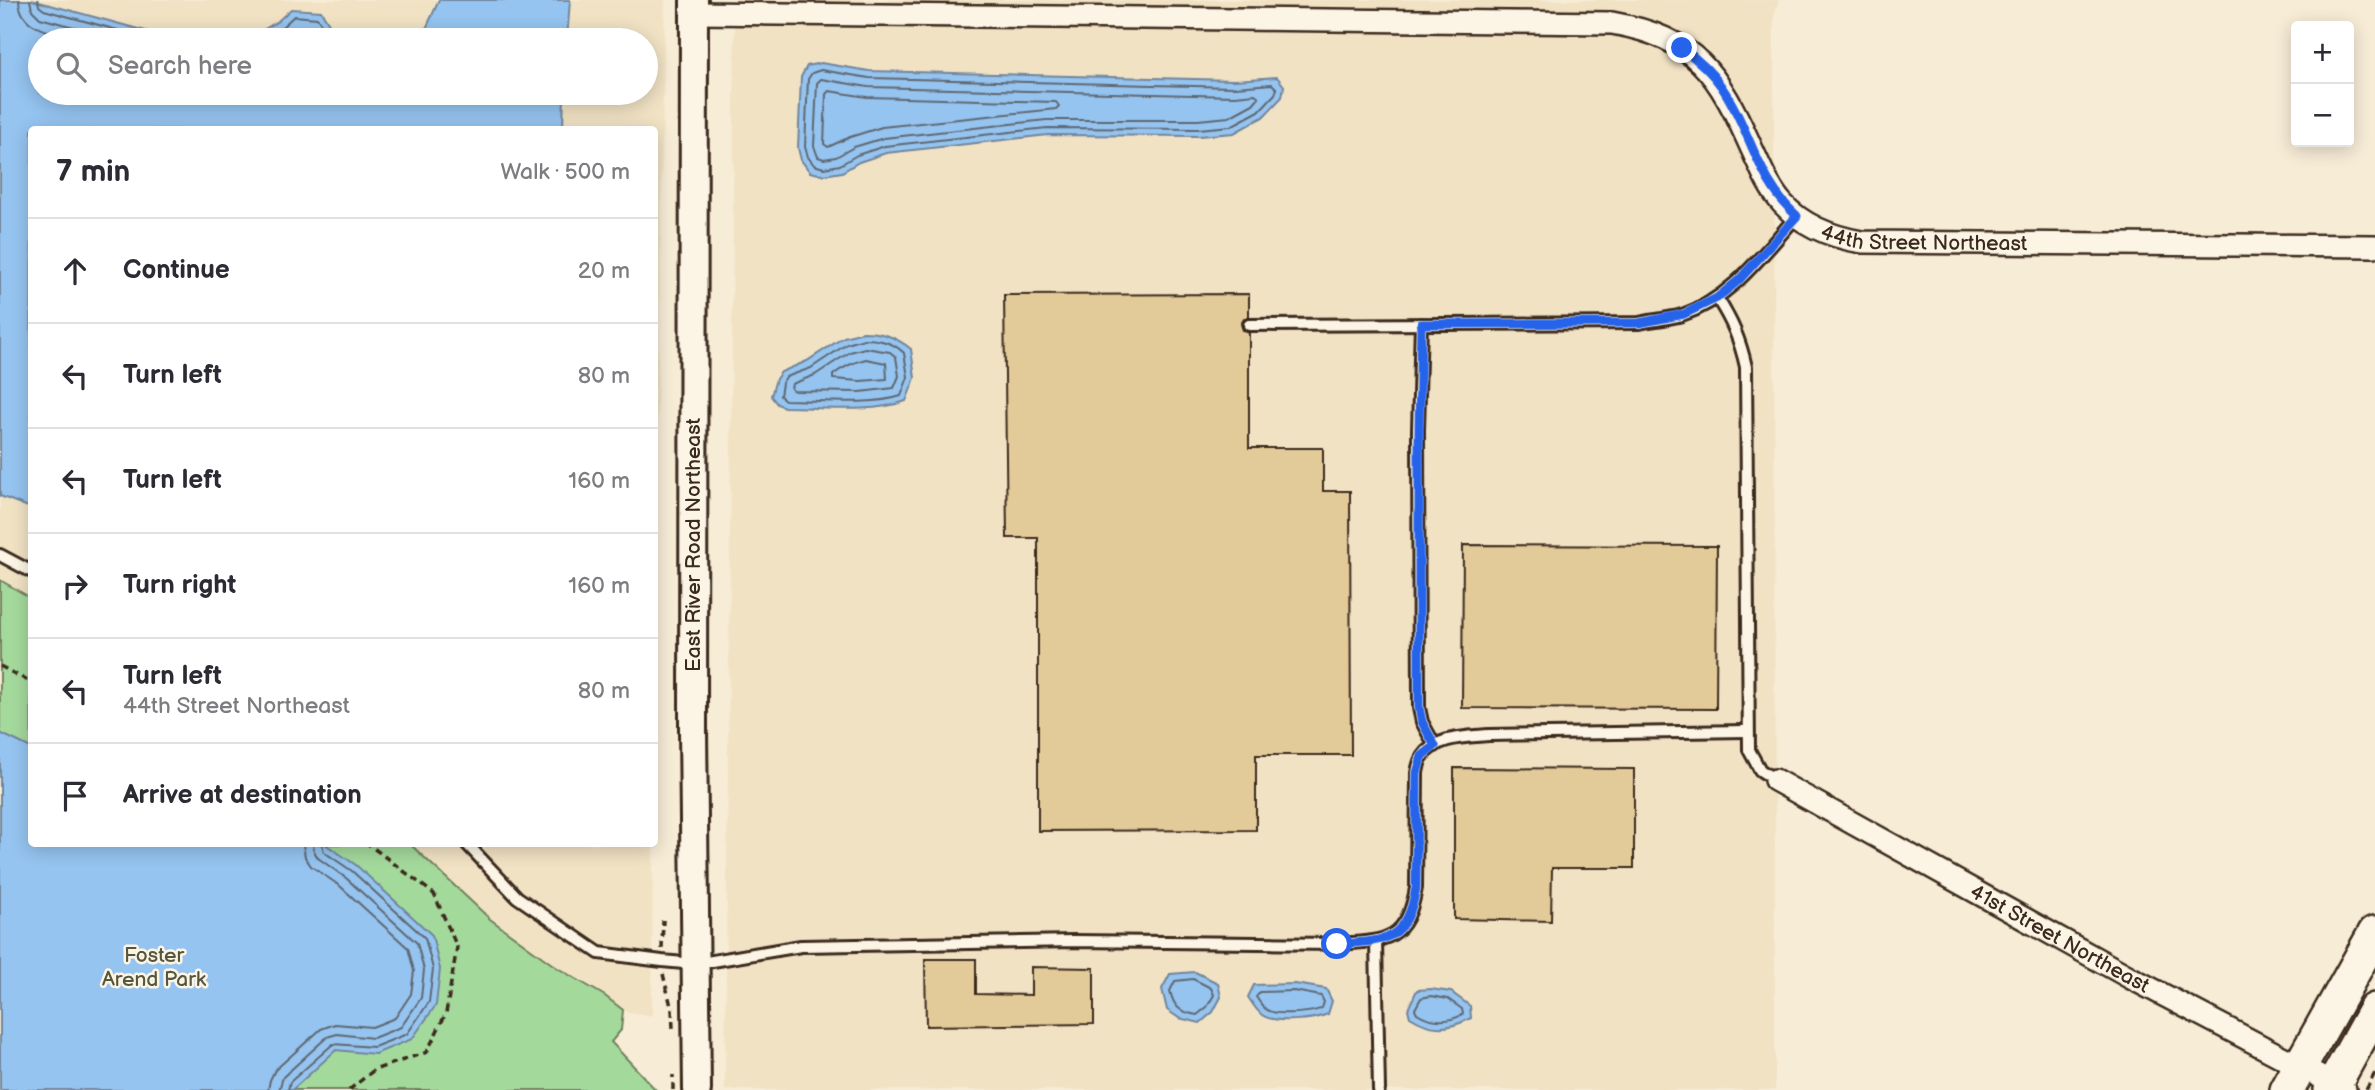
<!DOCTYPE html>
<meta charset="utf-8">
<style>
:root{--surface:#fff;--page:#f7f7f7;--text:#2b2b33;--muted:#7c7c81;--line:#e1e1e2}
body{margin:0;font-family:"Balsamiq Sans",sans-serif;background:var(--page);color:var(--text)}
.controls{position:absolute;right:21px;top:21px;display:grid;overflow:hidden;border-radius:7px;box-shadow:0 4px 18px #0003}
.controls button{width:63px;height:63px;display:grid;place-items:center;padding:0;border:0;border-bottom:2px solid var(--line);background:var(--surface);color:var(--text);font:35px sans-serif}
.stop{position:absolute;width:21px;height:21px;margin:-16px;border:5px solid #2563eb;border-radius:50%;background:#fff}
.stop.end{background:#2563eb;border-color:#fff;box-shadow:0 2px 7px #0008}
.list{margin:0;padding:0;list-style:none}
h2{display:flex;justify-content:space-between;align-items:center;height:91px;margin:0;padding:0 28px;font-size:30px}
h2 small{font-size:23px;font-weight:400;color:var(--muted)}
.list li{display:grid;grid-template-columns:46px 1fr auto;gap:21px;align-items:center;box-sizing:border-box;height:105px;padding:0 28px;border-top:2px solid var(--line)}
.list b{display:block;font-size:26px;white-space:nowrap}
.list p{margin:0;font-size:23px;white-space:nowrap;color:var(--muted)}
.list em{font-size:23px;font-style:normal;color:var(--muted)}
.icon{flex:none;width:38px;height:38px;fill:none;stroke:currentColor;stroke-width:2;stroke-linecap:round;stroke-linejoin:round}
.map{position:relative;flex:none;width:2375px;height:1090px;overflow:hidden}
.search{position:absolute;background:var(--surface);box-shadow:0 4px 18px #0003;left:28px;top:28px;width:630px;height:77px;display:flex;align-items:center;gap:18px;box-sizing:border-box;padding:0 24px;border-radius:38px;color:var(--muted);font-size:26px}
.panel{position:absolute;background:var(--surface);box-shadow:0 4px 18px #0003;left:28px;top:126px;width:630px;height:721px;border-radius:7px}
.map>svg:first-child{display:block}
</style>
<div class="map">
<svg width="2375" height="1090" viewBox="0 0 2375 1090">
<rect width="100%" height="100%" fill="#f7ecd6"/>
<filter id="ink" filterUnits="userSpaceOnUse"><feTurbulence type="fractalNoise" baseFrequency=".0143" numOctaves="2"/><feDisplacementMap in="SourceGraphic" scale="14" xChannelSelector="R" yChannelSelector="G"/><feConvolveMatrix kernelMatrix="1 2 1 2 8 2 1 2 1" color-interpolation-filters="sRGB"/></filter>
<g filter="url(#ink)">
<g fill="#f1e2c4" fill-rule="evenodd">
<path d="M0,0H665L657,408L655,665L654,130H32L31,635L0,618ZM40,40H646V93H40Z"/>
<polygon points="735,0 1779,0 1774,17 1775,1090 725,1090"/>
<polygon points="379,844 653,844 652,1016 572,1001"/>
</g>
<polygon fill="#a4d99c" stroke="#70825d" stroke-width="2" points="0,580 31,598 32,844 410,844 490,919 556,967 605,996 623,1010 621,1030 611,1042 656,1090 0,1090"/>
<g fill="#95c4f0" stroke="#71869c" stroke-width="2">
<polygon points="0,0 32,0 175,39 248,39 278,21 291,9 321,11 333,30 354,40 40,40 40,93 564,93 563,129 32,130 31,508 0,496"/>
<polygon points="439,0 570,0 567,40 414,40 425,31"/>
<polygon points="821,63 869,71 1235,80 1277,77 1284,86 1282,97 1263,117 1234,133 1199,136 1048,135 886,153 859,162 842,172 824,175 810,172 801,160 798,148 801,77 807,66"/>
<path d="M863,332C882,332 896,337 911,349L915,378L906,401C869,414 823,407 784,407L777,404L771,396L776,379L781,372L807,361L844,337Z"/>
<polygon points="0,733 31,748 32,844 325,844 356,865 432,935 440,969 436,1005 412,1039 375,1054 336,1050 292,1090 0,1090"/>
<polygon points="1195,972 1218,983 1221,997 1213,1012 1200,1023 1179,1018 1167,1010 1162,989 1170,974"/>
<path d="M1295,984L1326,989L1332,1001L1328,1014C1314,1020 1275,1024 1262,1015C1256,1010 1252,1003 1248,997L1254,985Z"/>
<path d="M1431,989L1451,992L1470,1006L1471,1018C1448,1030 1432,1031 1410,1017L1408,1009L1417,990Z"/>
</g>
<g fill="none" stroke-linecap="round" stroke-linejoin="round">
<g stroke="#5f6872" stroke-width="2">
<path d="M19,0C20,32 58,33 83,40"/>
<polyline points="30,0 32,10 40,18 122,40"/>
<polyline points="38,0 39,6 44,10 154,40"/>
<polyline points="259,40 282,27 294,16 317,18 328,34 339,40"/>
<polygon points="821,70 869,78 1235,87 1272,84 1277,89 1275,94 1259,111 1231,126 1198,129 1047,128 885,146 857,155 840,165 824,168 814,165 808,157 805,147 808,79 812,73"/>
<polygon points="821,79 868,87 1235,96 1255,94 1259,97 1253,104 1229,117 1198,120 1046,120 884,138 854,147 836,157 824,159 818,157 814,146 817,83"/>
<polygon points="829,91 867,97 1056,102 1059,106 1056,109 882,127 850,137 828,147 824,144 826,94"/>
<path d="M864,339C880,339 893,342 904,353L908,377L901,396C872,406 817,400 785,400L780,396L782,383L786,377L811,368L847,344Z"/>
<polygon points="865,348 890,352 896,357 899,376 894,388 860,392 794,391 791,389 792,384 815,375 850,352"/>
<path d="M866,359L886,363L887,379L860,381L833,379V375C843,367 854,362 866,359Z"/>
<path d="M1193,979L1211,988L1214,995L1207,1007L1197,1015C1180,1012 1174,1008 1170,991L1175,981Z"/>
<path d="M1294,991L1321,996L1324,1002L1322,1008C1313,1013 1277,1016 1267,1010C1262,1007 1259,1001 1256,997L1260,992Z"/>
<path d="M1431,996L1448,999L1462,1009L1463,1014C1449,1023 1431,1022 1417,1013L1415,1009L1421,998Z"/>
<polyline points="268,1090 270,1080 275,1070 321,1029 335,1024 372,1027 395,1018 411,994 414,971 408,948 340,886 311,866 305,857 303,844"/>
<polyline points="279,1090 283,1077 327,1037 337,1034 373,1038 401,1027 421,998 424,970 417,943 346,878 318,858 314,851 313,844"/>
<polyline points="288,1090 290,1082 333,1044 374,1047 407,1034 429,1002 433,969 425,938 352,871 324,852 322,844"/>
</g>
</g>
<g fill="#e2ca99" stroke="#3b2a1e" stroke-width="2">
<polygon points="1249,294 1249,317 1244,319 1241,324 1243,330 1249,333 1249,448 1323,448 1323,491 1350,491 1351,755 1256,755 1256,830 1038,831 1038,538 1007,538 1004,295"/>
<polygon points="1463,545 1717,546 1716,709 1462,708"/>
<polygon points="1454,768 1634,769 1634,868 1552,868 1551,921 1454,919"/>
<polygon points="925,959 976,959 976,994 1031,995 1031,967 1094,968 1094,1024 926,1026"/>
</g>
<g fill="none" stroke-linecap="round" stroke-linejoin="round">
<g stroke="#3b2a1e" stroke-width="16">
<g id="service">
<path d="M1717,298C1732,321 1740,340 1746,367L1749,750L1760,770L1775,780"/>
<polyline points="1421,324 1418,430 1419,708 1422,722 1435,746"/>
<path d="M1249,325L1639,323C1653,320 1668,319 1682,315C1732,299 1763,253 1797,216"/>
<polyline points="0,555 32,572"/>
<path d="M467,844L517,897L599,953L662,961L695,964L801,946L1074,941L1337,944C1385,941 1407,942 1416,888L1417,773C1418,768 1419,761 1422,757C1436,736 1467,737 1489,735L1747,731"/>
<polyline points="1376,941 1379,1090"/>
</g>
</g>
<g stroke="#3b2a1e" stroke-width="26">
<g id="minor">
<path id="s1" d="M694,13L1612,23C1696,38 1718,73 1751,147C1760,166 1768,187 1782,203C1803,226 1832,237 1862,242L2375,246"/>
<path id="s2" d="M1775,780L2131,978L2345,1090"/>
</g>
</g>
<g stroke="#3b2a1e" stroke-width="32">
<polyline id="tertiary" points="694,0 693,730 697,1090"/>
</g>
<g stroke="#3b2a1e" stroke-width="38">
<g id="primary">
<polyline points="2287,1090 2375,933"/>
<polyline points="2331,1090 2375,1010"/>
</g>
</g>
<g stroke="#3b2a1e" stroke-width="3.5" stroke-dasharray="7 5" stroke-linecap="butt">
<polyline points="0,666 32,683"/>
<polyline points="662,949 663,920"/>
<polyline points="663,974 672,1010 673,1028"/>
<polyline points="349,1090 374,1070 427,1052 446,1013 457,947 434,894 368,844"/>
<polyline points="673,1090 673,1075"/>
<polyline points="2366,1090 2375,1073"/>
</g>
<use href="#service" stroke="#fcf5e5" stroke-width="10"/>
<use href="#minor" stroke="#fcf5e5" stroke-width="21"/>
<use href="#tertiary" stroke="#fcf5e5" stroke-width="26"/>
<use href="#primary" stroke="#fcf5e5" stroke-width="33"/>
</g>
</g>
<g fill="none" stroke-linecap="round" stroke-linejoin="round" filter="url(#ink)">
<path stroke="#2563eb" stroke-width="9" d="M1337,944C1385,941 1407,942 1416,888L1417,773L1422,756L1435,746L1422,722L1419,708V430L1421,324L1639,323L1684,314L1717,298L1739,280L1797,216C1756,180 1751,129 1721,86C1711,71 1697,59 1682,48"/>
</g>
<g text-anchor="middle" stroke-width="5" stroke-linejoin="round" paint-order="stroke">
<g font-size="21" fill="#3b2a1e" stroke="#fcf5e5">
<text dy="7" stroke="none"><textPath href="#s1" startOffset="1332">44th Street Northeast</textPath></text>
<text transform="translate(693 545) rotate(-90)" y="7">East River Road Northeast</text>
<text dy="7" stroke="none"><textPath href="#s2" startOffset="326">41st Street Northeast</textPath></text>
</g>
<g font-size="21" fill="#55563e" stroke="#fcf5e5">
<text x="154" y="962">Foster<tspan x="154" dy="24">Arend Park</tspan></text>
</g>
</g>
</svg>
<div class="controls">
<button>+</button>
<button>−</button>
</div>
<div class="stop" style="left:1337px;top:944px"></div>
<div class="stop end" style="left:1682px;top:48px"></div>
<div class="search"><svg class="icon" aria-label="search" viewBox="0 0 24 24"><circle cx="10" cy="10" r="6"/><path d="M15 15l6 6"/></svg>Search here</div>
<section class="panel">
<h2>7 min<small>Walk · 500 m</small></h2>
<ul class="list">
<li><svg class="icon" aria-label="ahead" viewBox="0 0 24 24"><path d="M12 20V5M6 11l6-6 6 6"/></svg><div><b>Continue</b></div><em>20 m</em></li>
<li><svg class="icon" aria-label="left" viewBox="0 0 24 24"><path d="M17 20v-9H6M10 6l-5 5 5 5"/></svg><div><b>Turn left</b></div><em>80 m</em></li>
<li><svg class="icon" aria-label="left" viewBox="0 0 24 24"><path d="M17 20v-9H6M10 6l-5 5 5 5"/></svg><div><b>Turn left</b></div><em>160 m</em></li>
<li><svg class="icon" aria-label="right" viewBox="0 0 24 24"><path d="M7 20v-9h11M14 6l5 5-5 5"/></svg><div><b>Turn right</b></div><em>160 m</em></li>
<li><svg class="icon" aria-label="left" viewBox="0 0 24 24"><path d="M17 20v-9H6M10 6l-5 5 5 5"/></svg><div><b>Turn left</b><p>44th Street Northeast</p></div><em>80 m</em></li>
<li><svg class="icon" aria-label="arrive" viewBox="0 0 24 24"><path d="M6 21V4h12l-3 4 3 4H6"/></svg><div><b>Arrive at destination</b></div></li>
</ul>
</section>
</div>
